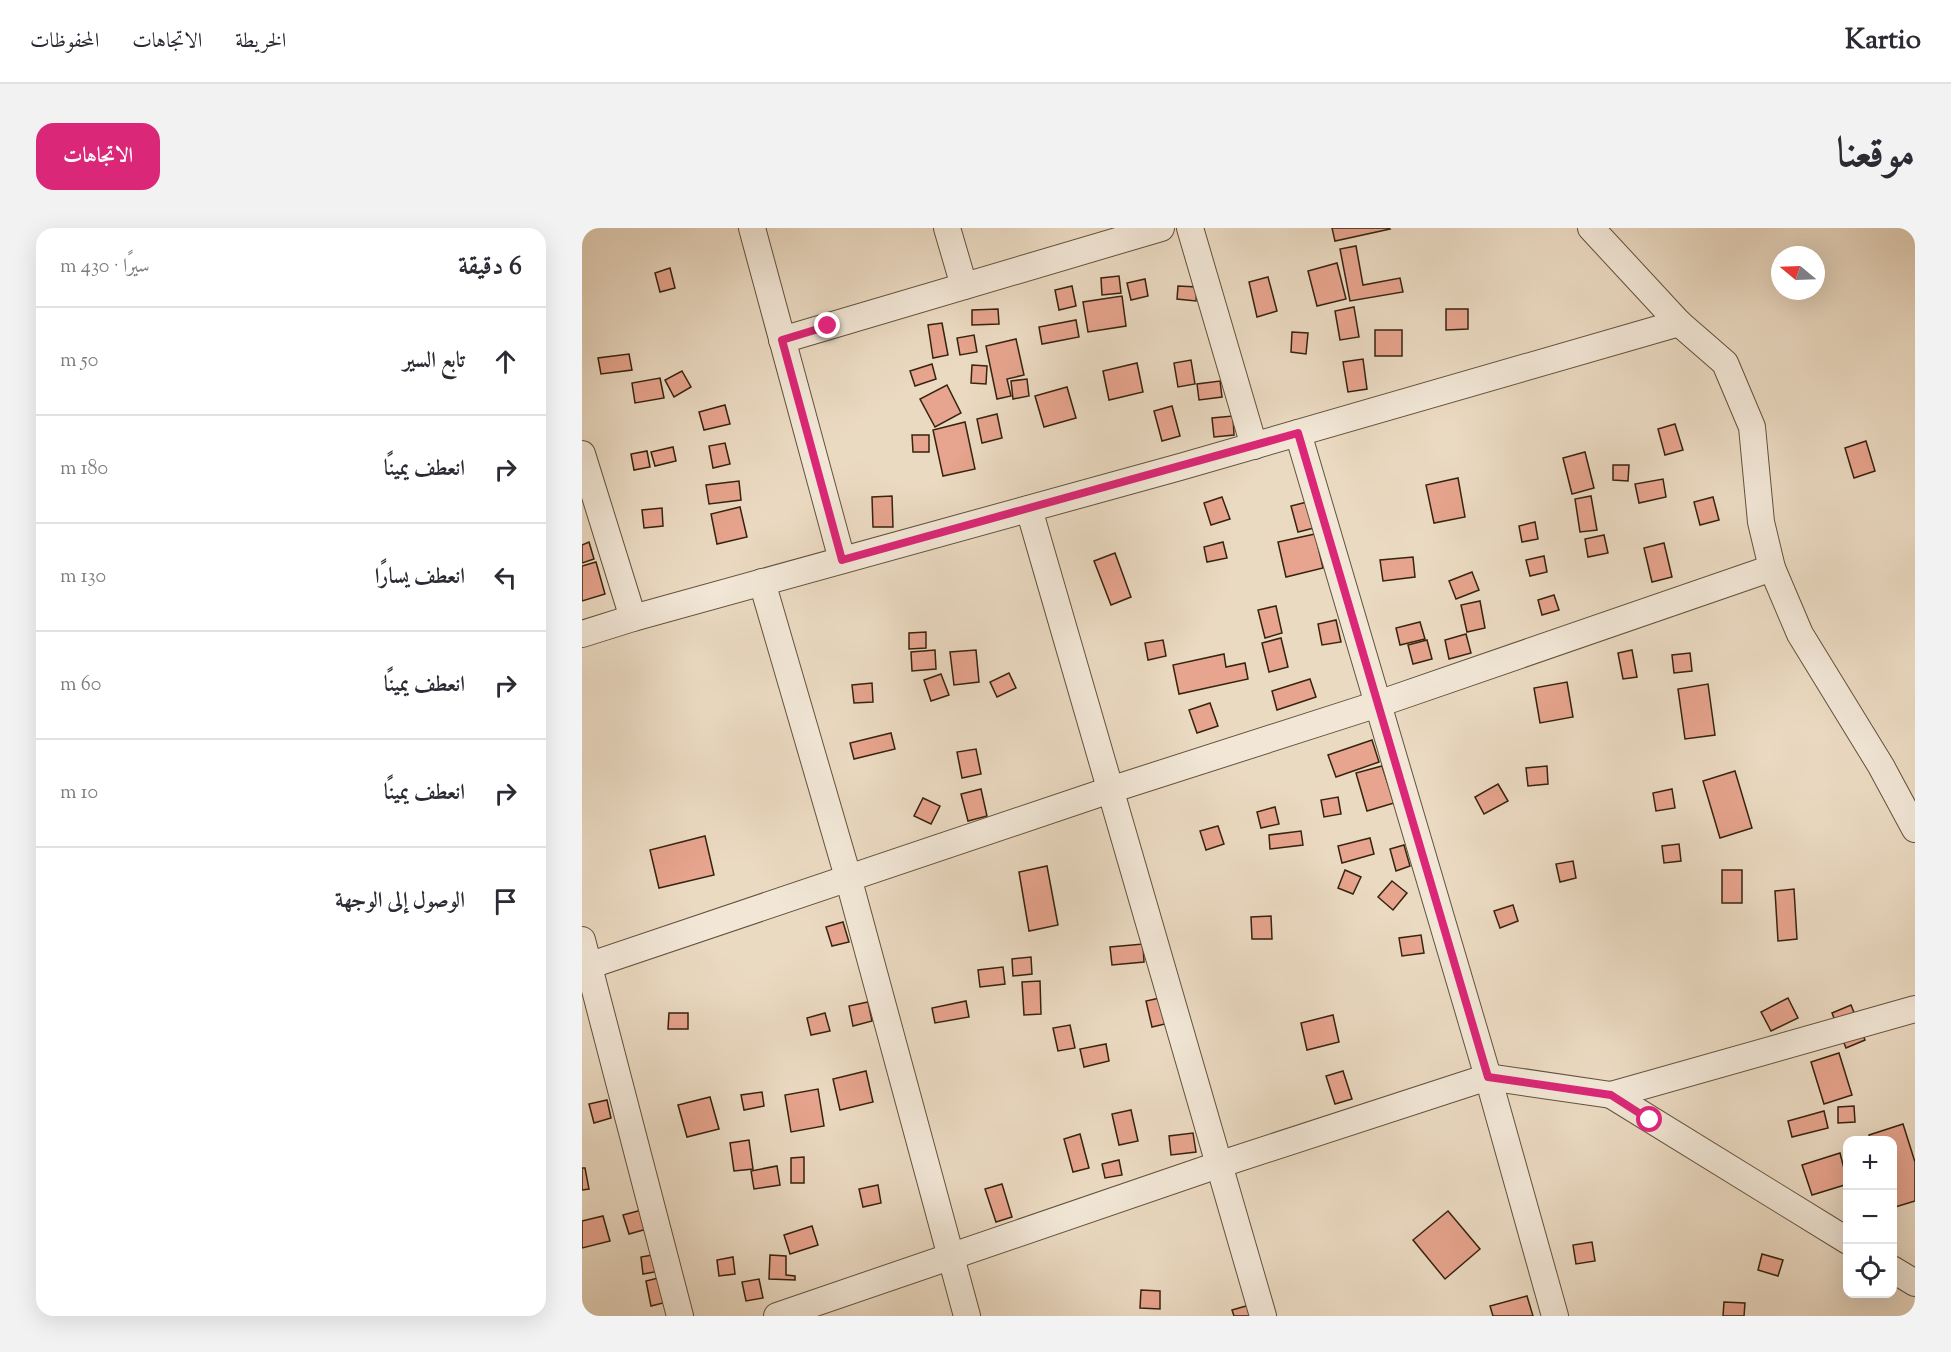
<!DOCTYPE html>
<html lang="ar">
<meta charset="utf-8">
<style>
:root{--surface:#fff;--page:#f2f2f3;--text:#2b2b33;--muted:#7c7c81;--line:#e1e1e2;--accent:#db2777}
body{margin:0;font-family:"Sorts Mill Goudy",Amiri,serif;background:var(--page);color:var(--text);direction:rtl}
.controls{position:absolute;right:18px;bottom:18px;display:grid;overflow:hidden;border-radius:12px;box-shadow:0 6px 24px #0002}
.controls button{width:54px;height:54px;display:grid;place-items:center;padding:0;border:0;border-bottom:2px solid var(--line);background:var(--surface);color:var(--text);font:30px sans-serif}
.compass{position:absolute;left:1189px;top:18px;width:54px;height:54px;border-radius:50%;background:var(--surface);box-shadow:0 6px 24px #0002;rotate:289deg}
.stop{position:absolute;width:18px;height:18px;margin:-14px;border:4px solid #db2777;border-radius:50%;background:#fff}
.stop.end{background:#db2777;border-color:#fff;box-shadow:0 2px 6px #0008}
.list{margin:0;padding:0;list-style:none}
h2{display:flex;justify-content:space-between;align-items:center;height:78px;margin:0;padding:0 24px;font-size:26px}
h2 small{font-size:20px;font-weight:400;color:var(--muted)}
.list li{display:grid;grid-template-columns:39px 1fr auto;gap:18px;align-items:center;box-sizing:border-box;height:108px;padding:0 24px;border-top:2px solid var(--line)}
.list b{display:block;font-size:22px;white-space:nowrap}
.list em{font-size:20px;font-style:normal;color:var(--muted)}
.icon{flex:none;width:33px;height:33px;fill:none;stroke:currentColor;stroke-width:2;stroke-linecap:round;stroke-linejoin:round}
.map{position:relative;flex:none;width:1333px;height:1088px;overflow:hidden;direction:ltr;border-radius:18px}
header{display:flex;align-items:center;gap:36px;box-sizing:border-box;height:84px;padding:0 30px;background:var(--surface);border-bottom:2px solid var(--line)}
header strong{font-size:28px}
nav{display:flex;gap:33px;margin-inline-start:auto;font-size:21px}
.intro{display:flex;align-items:center;justify-content:space-between;box-sizing:border-box;height:144px;padding:0 36px}
h1{margin:0;font-size:42px}
.button{padding:15px 27px;border-radius:18px;background:var(--accent);color:#fff;font-size:21px;font-weight:700}
main{display:flex;gap:36px;padding:0 36px}
aside{flex:1;background:var(--surface);border-radius:18px;box-shadow:0 6px 24px #0002}
.map>svg:first-child{display:block}
</style>
<header>
<strong>Kartio</strong>
<nav><a>الخريطة</a><a>الاتجاهات</a><a>المحفوظات</a></nav>
</header>
<div class="intro"><h1>موقعنا</h1><a class="button">الاتجاهات</a></div>
<main>
<div class="map">
<svg width="1333" height="1088" viewBox="0 0 1333 1088">
<rect width="100%" height="100%" fill="#ebdac2"/>
<filter id="stains"><feTurbulence type="fractalNoise" baseFrequency=".00333" numOctaves="4"/><feColorMatrix values="0 0 0 0 .2 0 0 0 0 .09 0 0 0 0 .02 0 0 0 .5 -.17"/></filter>
<radialGradient id="worn" r=".72"><stop offset=".6" stop-color="#630" stop-opacity="0"/><stop offset="1" stop-color="#630" stop-opacity=".3"/></radialGradient>
<g fill="#e7a48e" stroke="#36240e" stroke-width="1.5">
<polygon points="750,0 807,0 808,1 753,13"/>
<polygon points="774,18 781,57 818,50 821,64 768,73 758,21"/>
<polygon points="755,35 764,71 735,78 726,43"/>
<polygon points="88,40 93,60 78,64 73,45"/>
<polygon points="537,48 539,65 520,67 519,50"/>
<polygon points="686,49 695,83 675,89 667,54"/>
<polygon points="563,51 566,68 549,72 545,55"/>
<polygon points="490,58 494,78 477,82 473,62"/>
<polygon points="596,58 615,59 614,73 595,71"/>
<polygon points="540,68 544,98 506,104 501,74"/>
<polygon points="772,79 777,109 758,112 753,83"/>
<polygon points="416,81 417,96 390,97 390,82"/>
<polygon points="864,81 886,81 886,101 864,102"/>
<polygon points="494,92 497,109 460,116 457,99"/>
<polygon points="360,95 366,127 351,130 346,97"/>
<rect x="793" y="102" width="27" height="26"/>
<polygon points="710,104 726,105 724,126 709,124"/>
<polygon points="392,107 395,124 378,127 375,110"/>
<polygon points="434,111 442,147 425,151 429,168 415,171 404,118"/>
<polygon points="47,126 50,142 19,146 16,130"/>
<polygon points="781,131 785,161 766,164 761,134"/>
<polygon points="609,132 613,156 596,159 592,135"/>
<polygon points="555,135 561,164 527,172 521,143"/>
<polygon points="350,136 354,151 333,158 328,143"/>
<polygon points="390,137 405,138 404,156 389,155"/>
<polygon points="100,143 109,159 92,169 83,152"/>
<polygon points="78,150 82,170 53,175 50,155"/>
<polygon points="445,151 447,168 431,171 429,153"/>
<polygon points="638,153 640,169 617,172 615,156"/>
<polygon points="365,157 379,185 353,199 338,171"/>
<polygon points="485,159 494,190 462,199 453,168"/>
<polygon points="143,177 148,196 122,202 117,184"/>
<polygon points="590,178 598,208 580,213 572,183"/>
<polygon points="415,186 420,210 400,215 395,191"/>
<polygon points="651,188 652,207 632,209 630,190"/>
<polygon points="383,194 393,241 361,248 351,202"/>
<polygon points="1093,196 1101,222 1083,227 1076,201"/>
<polygon points="330,207 347,207 347,224 331,224"/>
<polygon points="1284,213 1293,243 1272,250 1263,220"/>
<polygon points="143,215 148,236 131,240 127,218"/>
<polygon points="91,219 94,233 73,238 69,224"/>
<polygon points="65,223 68,239 52,242 49,226"/>
<polygon points="1003,224 1012,260 990,266 981,230"/>
<polygon points="1031,237 1047,237 1046,253 1031,252"/>
<polygon points="876,250 883,289 852,295 844,257"/>
<polygon points="1081,251 1084,269 1057,275 1053,256"/>
<polygon points="157,253 159,272 127,276 124,257"/>
<polygon points="310,268 311,299 291,299 290,269"/>
<polygon points="1009,268 1015,302 998,304 993,271"/>
<polygon points="640,269 648,291 629,297 622,275"/>
<polygon points="1131,269 1137,292 1118,297 1112,274"/>
<polygon points="729,273 736,299 716,304 709,278"/>
<polygon points="158,279 165,309 135,316 129,286"/>
<polygon points="80,280 81,298 62,300 60,282"/>
<polygon points="953,294 956,311 940,314 937,298"/>
<polygon points="733,306 741,340 704,349 696,314"/>
<polygon points="1022,307 1026,325 1006,329 1003,311"/>
<polygon points="7,314 12,331 0,335 0,317"/>
<polygon points="641,314 645,330 625,334 622,319"/>
<polygon points="1082,315 1090,349 1070,354 1062,320"/>
<polygon points="533,325 549,369 529,377 512,333"/>
<polygon points="962,328 965,344 948,348 944,332"/>
<polygon points="831,329 833,349 801,353 798,332"/>
<polygon points="14,334 23,366 0,373 0,338"/>
<polygon points="890,344 897,362 874,371 867,353"/>
<polygon points="972,367 977,382 960,387 956,372"/>
<polygon points="898,373 903,400 885,404 879,377"/>
<polygon points="694,378 700,405 683,410 676,382"/>
<polygon points="754,392 759,414 740,417 736,396"/>
<polygon points="838,394 843,411 818,417 814,400"/>
<polygon points="344,404 344,420 327,421 327,405"/>
<polygon points="884,406 889,425 867,431 863,412"/>
<polygon points="699,410 706,439 687,444 680,415"/>
<polygon points="581,412 584,428 566,432 563,415"/>
<polygon points="845,412 850,431 831,436 826,417"/>
<polygon points="353,422 354,441 330,443 329,424"/>
<polygon points="394,422 397,454 372,457 368,424"/>
<polygon points="1050,422 1055,449 1041,451 1036,425"/>
<polygon points="1108,425 1110,443 1092,445 1090,427"/>
<polygon points="642,426 644,439 663,435 666,451 597,466 591,437"/>
<polygon points="427,445 434,460 415,469 408,454"/>
<polygon points="359,446 367,467 349,473 342,452"/>
<polygon points="728,451 734,469 695,482 690,463"/>
<polygon points="985,454 991,489 958,495 952,460"/>
<polygon points="290,455 291,474 272,475 270,457"/>
<polygon points="1126,456 1133,507 1103,511 1096,461"/>
<polygon points="628,475 636,498 615,505 607,482"/>
<polygon points="309,505 313,521 272,531 268,515"/>
<polygon points="790,512 797,534 754,549 746,527"/>
<polygon points="394,521 399,546 380,550 375,524"/>
<polygon points="800,538 812,575 785,583 774,545"/>
<polygon points="965,538 966,556 946,558 944,540"/>
<polygon points="1153,543 1170,600 1138,610 1121,553"/>
<polygon points="916,556 926,573 902,586 893,569"/>
<polygon points="399,561 405,588 386,593 379,566"/>
<polygon points="1090,561 1093,580 1074,583 1071,565"/>
<polygon points="756,569 759,586 742,589 739,572"/>
<polygon points="341,570 358,578 349,596 332,588"/>
<polygon points="693,579 697,596 679,600 675,584"/>
<polygon points="636,598 642,616 624,622 618,603"/>
<polygon points="719,603 721,617 688,621 687,607"/>
<polygon points="123,608 132,647 77,660 68,622"/>
<polygon points="788,610 792,626 760,635 756,618"/>
<polygon points="1097,616 1099,633 1082,635 1080,618"/>
<polygon points="822,617 828,638 814,643 808,621"/>
<polygon points="991,633 994,650 978,654 974,636"/>
<polygon points="465,638 476,697 447,703 437,644"/>
<polygon points="763,642 779,649 771,666 756,660"/>
<rect x="1140" y="642" width="20" height="33"/>
<polygon points="810,653 825,665 811,682 796,669"/>
<polygon points="1212,661 1215,711 1196,713 1193,663"/>
<polygon points="931,677 936,693 918,700 912,683"/>
<polygon points="689,688 690,711 670,711 669,689"/>
<polygon points="261,694 267,714 250,718 244,699"/>
<polygon points="839,707 842,725 820,728 817,710"/>
<polygon points="561,716 562,734 530,737 528,719"/>
<polygon points="449,729 450,746 431,748 430,731"/>
<polygon points="421,739 423,756 398,759 396,742"/>
<polygon points="458,753 459,786 442,787 440,754"/>
<polygon points="582,769 587,795 570,799 564,773"/>
<polygon points="1206,770 1216,790 1189,803 1179,784"/>
<polygon points="384,773 387,789 353,795 350,780"/>
<polygon points="286,774 290,793 271,798 267,778"/>
<polygon points="1269,777 1283,812 1264,820 1250,785"/>
<polygon points="87,785 106,785 106,801 86,801"/>
<polygon points="243,785 248,803 229,807 225,790"/>
<polygon points="751,787 757,814 725,822 719,795"/>
<polygon points="488,797 493,820 476,823 471,800"/>
<polygon points="524,816 527,833 502,839 498,821"/>
<polygon points="1257,825 1270,867 1242,876 1229,834"/>
<polygon points="284,843 291,874 258,882 251,851"/>
<polygon points="761,843 770,871 753,876 744,848"/>
<polygon points="236,861 242,898 209,904 203,867"/>
<polygon points="180,864 182,878 162,882 159,867"/>
<polygon points="128,869 137,901 105,909 96,877"/>
<polygon points="25,872 29,890 12,895 7,876"/>
<polygon points="1272,878 1273,894 1256,895 1256,879"/>
<polygon points="549,882 556,913 537,917 530,886"/>
<polygon points="1242,883 1246,900 1210,909 1206,893"/>
<polygon points="1321,896 1333,934 1333,973 1310,980 1310,912 1289,912 1287,907"/>
<polygon points="611,905 614,924 589,927 587,908"/>
<polygon points="498,906 507,940 491,944 482,911"/>
<polygon points="167,912 171,941 152,943 148,915"/>
<polygon points="1258,925 1266,956 1230,967 1220,937"/>
<polygon points="222,929 222,955 209,955 209,930"/>
<polygon points="537,932 540,947 523,950 520,936"/>
<polygon points="195,938 198,957 172,961 169,943"/>
<polygon points="0,940 3,940 7,961 0,962"/>
<polygon points="420,956 430,989 414,994 403,961"/>
<polygon points="296,957 299,975 281,979 277,961"/>
<polygon points="67,980 72,999 47,1006 41,987"/>
<polygon points="866,983 898,1021 863,1051 831,1012"/>
<polygon points="21,988 28,1013 0,1020 0,993"/>
<polygon points="230,998 236,1017 208,1026 202,1007"/>
<polygon points="1010,1014 1013,1033 994,1036 991,1017"/>
<polygon points="76,1026 78,1043 61,1046 59,1029"/>
<polygon points="1180,1026 1201,1032 1196,1048 1176,1042"/>
<polygon points="188,1027 204,1028 204,1047 213,1048 213,1052 187,1051"/>
<polygon points="151,1029 153,1046 137,1048 135,1032"/>
<polygon points="80,1049 85,1074 69,1078 64,1053"/>
<polygon points="177,1051 181,1070 164,1073 160,1054"/>
<polygon points="559,1062 578,1063 578,1081 558,1080"/>
<polygon points="945,1068 951,1088 911,1088 908,1078"/>
<polygon points="1142,1074 1163,1075 1162,1088 1141,1088"/>
<polygon points="671,1076 674,1088 652,1088 650,1082"/>
</g>
<g fill="none" stroke-linecap="round" stroke-linejoin="round">
<g stroke="#63523b" stroke-width="28">
<g id="street">
<polyline points="170,0 260,332"/>
<polyline points="365,0 382,58"/>
<polyline points="608,0 672,218"/>
<polyline points="1009,0 1097,95 1143,135 1170,199 1179,294 1190,340 1218,406 1299,538 1333,601"/>
<polyline points="200,112 579,0"/>
<polyline points="716,205 906,849 973,1088"/>
<polyline points="0,226 51,390"/>
<polyline points="447,281 681,1088"/>
<polyline points="180,354 266,649 385,1088"/>
<polyline points="0,406 51,390 598,239 1097,95"/>
<polyline points="0,712 98,1088"/>
<polyline points="0,740 528,562 796,476 1190,340"/>
<polyline points="1029,867 1266,1013"/>
<polyline points="1310,1041 1333,1055"/>
<polyline points="195,1088 636,937 906,849 1029,867 1333,781"/>
</g>
</g>
<use href="#street" stroke="#f2e7d7" stroke-width="26"/>
</g>
<g fill="none" stroke-linecap="round" stroke-linejoin="round">
<polyline stroke="#db2777" stroke-width="8" points="246,98 200,112 260,332 716,205 906,849 1029,867 1068,892"/>
</g>
<rect width="100%" height="100%" filter="url(#stains)"/>
<rect width="100%" height="100%" fill="url(#worn)"/>
</svg>
<div class="controls">
<button>+</button>
<button>−</button>
<button><svg class="icon" aria-label="locate" viewBox="0 0 24 24"><circle cx="12" cy="12" r="6"/><path d="M12 2v4M12 18v4M2 12h4M18 12h4"/></svg></button>
</div>
<svg class="compass" viewBox="-18 -18 36 36"><path d="M0-13l5 13h-10z" fill="#e53935"/><path d="M0 13l5-13h-10z" fill="#7c7c81"/></svg>
<div class="stop" style="left:1068px;top:892px"></div>
<div class="stop end" style="left:246px;top:98px"></div>
</div>
<aside>
<h2>6 دقيقة<small>سيرًا · 430 m</small></h2>
<ul class="list">
<li><svg class="icon" aria-label="ahead" viewBox="0 0 24 24"><path d="M12 20V5M6 11l6-6 6 6"/></svg><div><b>تابع السير</b></div><em>50 m</em></li>
<li><svg class="icon" aria-label="right" viewBox="0 0 24 24"><path d="M7 20v-9h11M14 6l5 5-5 5"/></svg><div><b>انعطف يمينًا</b></div><em>180 m</em></li>
<li><svg class="icon" aria-label="left" viewBox="0 0 24 24"><path d="M17 20v-9H6M10 6l-5 5 5 5"/></svg><div><b>انعطف يسارًا</b></div><em>130 m</em></li>
<li><svg class="icon" aria-label="right" viewBox="0 0 24 24"><path d="M7 20v-9h11M14 6l5 5-5 5"/></svg><div><b>انعطف يمينًا</b></div><em>60 m</em></li>
<li><svg class="icon" aria-label="right" viewBox="0 0 24 24"><path d="M7 20v-9h11M14 6l5 5-5 5"/></svg><div><b>انعطف يمينًا</b></div><em>10 m</em></li>
<li><svg class="icon" aria-label="arrive" viewBox="0 0 24 24"><path d="M6 21V4h12l-3 4 3 4H6"/></svg><div><b>الوصول إلى الوجهة</b></div></li>
</ul>
</aside>
</main>
